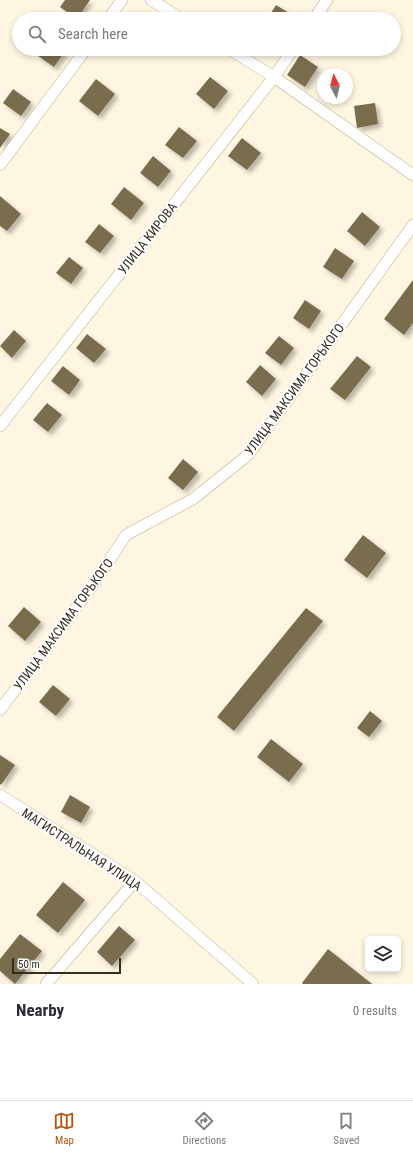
<!DOCTYPE html>
<meta charset="utf-8">
<style>
:root{--surface:#fff;--page:#f7f7f7;--text:#2b2b33;--muted:#7c7c81;--line:#e1e1e2;--accent:#b45309}
body{margin:0;font-family:"Roboto Condensed",sans-serif;background:var(--page);color:var(--text)}
.controls{position:absolute;right:12px;bottom:12px;display:grid;overflow:hidden;border-radius:6px;box-shadow:0 2px 6px #0003}
.controls button{width:36px;height:36px;display:grid;place-items:center;padding:0;border:0;border-bottom:1px solid var(--line);background:var(--surface);color:var(--text);font:20px sans-serif}
.compass{position:absolute;left:317px;top:68px;width:36px;height:36px;border-radius:50%;background:var(--surface);box-shadow:0 2px 6px #0003;rotate:353deg}
.scale{position:absolute;left:12px;bottom:10px;width:109px;box-sizing:border-box;padding-left:4px;border:2px solid #332e20;border-top:0;font-size:11px;line-height:14px;white-space:nowrap;color:#332e20;-webkit-text-stroke:3px #fff;paint-order:stroke}
.list{margin:0;padding:0;list-style:none}
h2{display:flex;justify-content:space-between;align-items:center;height:52px;margin:0;padding:0 16px;font-size:17px}
h2 small{font-size:13px;font-weight:400;color:var(--muted)}
.icon{flex:none;width:22px;height:22px;fill:none;stroke:currentColor;stroke-width:2;stroke-linecap:round;stroke-linejoin:round}
.map{position:relative;flex:none;width:413px;height:984px;overflow:hidden}
.search{position:absolute;background:var(--surface);box-shadow:0 2px 6px #0003;left:12px;right:12px;top:12px;height:44px;display:flex;align-items:center;gap:10px;box-sizing:border-box;padding:0 14px;border-radius:22px;color:var(--muted);font-size:15px}
.sheet{height:116px;background:var(--surface)}
nav{display:flex;justify-content:space-around;align-items:center;box-sizing:border-box;height:56px;border-top:1px solid var(--line);background:var(--surface);font-size:11px;color:var(--muted)}
nav a{display:grid;justify-items:center;gap:2px}
nav .on{color:var(--accent)}
.map>svg:first-child{display:block}
</style>
<div class="map">
<svg width="413" height="984" viewBox="0 0 413 984">
<defs>
<filter id="shadow"><feDropShadow dx="3.5" dy="3.5" stdDeviation="2" flood-color="#0004"/></filter>
</defs>
<rect width="100%" height="100%" fill="#fef6e1"/>
<g fill="#796d4e" filter="url(#shadow)">
<polygon points="65,0 90,0 77,19 60,7"/>
<polygon points="276,5 289,13 285,19 267,19"/>
<polygon points="42,49 63,49 65,51 54,67 38,56"/>
<polygon points="300,55 318,67 305,87 287,75"/>
<polygon points="210,77 228,91 214,109 196,94"/>
<polygon points="96,79 115,94 98,116 79,101"/>
<polygon points="13,89 31,102 21,116 3,103"/>
<polygon points="375,103 378,124 357,128 354,106"/>
<polygon points="179,127 197,141 183,158 165,145"/>
<polygon points="0,128 10,134 0,148"/>
<polygon points="242,138 261,153 247,170 228,156"/>
<polygon points="153,156 171,171 158,187 140,173"/>
<polygon points="124,187 144,203 131,220 111,204"/>
<polygon points="0,196 21,214 7,231 0,226"/>
<polygon points="362,212 380,227 365,246 347,231"/>
<polygon points="99,224 114,236 100,253 85,242"/>
<polygon points="335,248 354,261 342,279 323,267"/>
<polygon points="69,257 83,268 71,284 56,273"/>
<polygon points="413,280 413,323 404,335 384,319"/>
<polygon points="305,300 321,311 309,329 293,318"/>
<polygon points="14,330 26,341 12,358 0,346"/>
<polygon points="87,334 106,349 94,363 76,348"/>
<polygon points="279,336 294,348 281,365 265,353"/>
<polygon points="357,356 371,367 345,400 330,389"/>
<polygon points="260,365 276,379 262,396 246,382"/>
<polygon points="63,366 80,380 69,395 51,381"/>
<polygon points="47,403 62,415 48,432 33,420"/>
<polygon points="183,459 198,472 183,490 168,478"/>
<polygon points="363,535 386,553 367,578 344,560"/>
<polygon points="24,607 41,622 25,641 8,626"/>
<polygon points="306,608 323,621 234,731 217,717"/>
<polygon points="53,685 70,699 56,716 39,702"/>
<polygon points="370,711 382,721 369,737 357,728"/>
<polygon points="271,739 303,764 289,782 257,757"/>
<polygon points="0,755 15,765 1,785 0,784"/>
<polygon points="70,795 90,807 81,823 61,812"/>
<polygon points="63,882 85,900 58,933 36,915"/>
<polygon points="119,926 135,940 112,966 97,952"/>
<polygon points="20,934 42,951 15,984 0,971 0,959"/>
<polygon points="328,949 372,984 303,984 302,983"/>
</g>
<g fill="none" stroke-linecap="round" stroke-linejoin="round">
<g stroke="#baad8c" stroke-width="12">
<g id="minor">
<polyline points="151,0 182,19"/>
<polyline points="108,19 122,0"/>
<polyline points="314,19 327,0"/>
<polyline points="229,49 274,77 413,175"/>
<polyline points="0,165 86,49"/>
<polyline points="0,426 274,77 293,49"/>
<polyline points="0,710 93,585 126,535 193,499 248,455 413,225"/>
<polyline points="0,795 135,881 253,984"/>
<polyline points="46,984 135,881"/>
</g>
</g>
<use href="#minor" stroke="#fff" stroke-width="11"/>
</g>
<g text-anchor="middle" stroke-width="4" stroke-linejoin="round" paint-order="stroke">
<g font-size="13" fill="#332e20" stroke="#fff">
<text transform="translate(147 238) rotate(-52)" y="5">УЛИЦА КИРОВА</text>
<text transform="translate(294 389) rotate(-54)" y="5">УЛИЦА МАКСИМА ГОРЬКОГО</text>
<text transform="translate(63 624) rotate(-54)" y="5">УЛИЦА МАКСИМА ГОРЬКОГО</text>
<text transform="translate(82 849) rotate(33)" y="5">МАГИСТРАЛЬНАЯ УЛИЦА</text>
</g>
</g>
</svg>
<div class="controls">
<button><svg class="icon" aria-label="layers" viewBox="0 0 24 24"><path d="M12 4l9 5-9 5-9-5zM3 14l9 5 9-5"/></svg></button>
</div>
<svg class="compass" viewBox="-18 -18 36 36"><path d="M0-13l5 13h-10z" fill="#e53935"/><path d="M0 13l5-13h-10z" fill="#7c7c81"/></svg>
<div class="scale">50 m</div>
<div class="search"><svg class="icon" aria-label="search" viewBox="0 0 24 24"><circle cx="10" cy="10" r="6"/><path d="M15 15l6 6"/></svg>Search here</div>
</div>
<section class="sheet">
<h2>Nearby<small>0 results</small></h2>
<ul class="list">
</ul>
</section>
<nav>
<a class="on"><svg class="icon" aria-label="map" viewBox="0 0 24 24"><path d="M3 6l6-2 6 2 6-2v14l-6 2-6-2-6 2zM9 4v14M15 6v14"/></svg>Map</a>
<a><svg class="icon" aria-label="directions" viewBox="0 0 24 24"><path d="M12 3l9 9-9 9-9-9zM9 14v-3h6M13 9l2 2-2 2"/></svg>Directions</a>
<a><svg class="icon" aria-label="saved" viewBox="0 0 24 24"><path d="M7 4h10v16l-5-4-5 4z"/></svg>Saved</a>
</nav>
